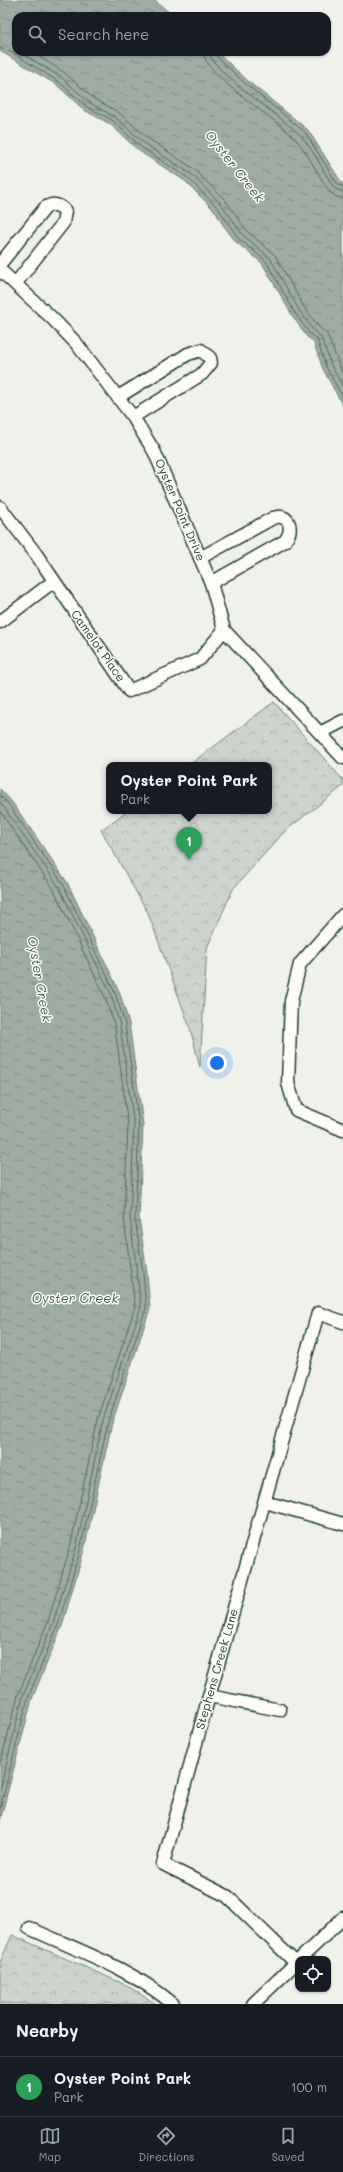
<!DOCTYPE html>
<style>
:root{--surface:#171b24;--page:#242831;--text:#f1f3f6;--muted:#9ea1a6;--line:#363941;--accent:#92a19f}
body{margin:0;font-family:Mali,sans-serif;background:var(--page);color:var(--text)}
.controls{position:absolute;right:12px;bottom:12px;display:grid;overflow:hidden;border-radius:8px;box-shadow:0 1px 3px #0004}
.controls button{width:36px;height:36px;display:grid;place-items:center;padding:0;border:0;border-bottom:1px solid var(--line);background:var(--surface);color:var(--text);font:20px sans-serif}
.you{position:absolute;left:217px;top:1063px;width:14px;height:14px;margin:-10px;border:3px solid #fff;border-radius:50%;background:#1a73e8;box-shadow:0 0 0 6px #1a73e833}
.badge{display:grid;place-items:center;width:26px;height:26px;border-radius:50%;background:var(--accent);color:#fff;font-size:13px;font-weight:700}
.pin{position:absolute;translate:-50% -33px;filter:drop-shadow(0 1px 2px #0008)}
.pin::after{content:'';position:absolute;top:21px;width:14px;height:12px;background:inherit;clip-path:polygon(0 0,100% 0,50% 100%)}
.popup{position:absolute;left:106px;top:762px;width:166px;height:52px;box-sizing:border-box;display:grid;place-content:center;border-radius:8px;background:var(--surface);filter:drop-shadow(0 1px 3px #0005);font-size:13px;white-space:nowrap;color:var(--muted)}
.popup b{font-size:15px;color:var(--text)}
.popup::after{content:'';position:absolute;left:50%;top:100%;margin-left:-8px;border:8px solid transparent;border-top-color:var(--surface)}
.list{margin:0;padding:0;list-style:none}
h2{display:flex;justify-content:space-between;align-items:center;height:52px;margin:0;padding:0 16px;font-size:17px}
h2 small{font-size:13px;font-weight:400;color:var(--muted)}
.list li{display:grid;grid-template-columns:26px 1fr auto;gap:12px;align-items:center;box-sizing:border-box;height:60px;padding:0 16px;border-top:1px solid var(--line)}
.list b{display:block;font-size:15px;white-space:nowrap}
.list p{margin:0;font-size:13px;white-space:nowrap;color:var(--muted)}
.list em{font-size:13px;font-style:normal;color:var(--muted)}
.icon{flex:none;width:22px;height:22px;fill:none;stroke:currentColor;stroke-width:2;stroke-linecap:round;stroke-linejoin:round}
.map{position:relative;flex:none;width:343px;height:2004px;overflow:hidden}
.search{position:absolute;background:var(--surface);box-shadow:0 1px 3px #0004;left:12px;right:12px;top:12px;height:44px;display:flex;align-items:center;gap:10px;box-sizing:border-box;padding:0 14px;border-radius:12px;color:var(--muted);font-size:15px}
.sheet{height:112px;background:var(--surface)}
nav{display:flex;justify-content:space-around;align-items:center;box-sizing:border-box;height:56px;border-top:1px solid var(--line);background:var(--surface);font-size:11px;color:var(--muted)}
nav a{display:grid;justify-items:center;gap:2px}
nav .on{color:var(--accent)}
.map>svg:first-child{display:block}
</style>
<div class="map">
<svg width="343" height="2004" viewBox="0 0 343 2004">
<defs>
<pattern id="park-crowns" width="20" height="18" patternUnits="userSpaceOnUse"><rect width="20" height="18" fill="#cdd3cd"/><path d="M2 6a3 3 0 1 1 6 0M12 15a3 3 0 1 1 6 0" fill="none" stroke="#b0b6b1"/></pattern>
<pattern id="water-ripples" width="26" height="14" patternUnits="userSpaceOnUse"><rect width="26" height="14" fill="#9faca4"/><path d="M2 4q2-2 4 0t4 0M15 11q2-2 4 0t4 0" fill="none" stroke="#818d86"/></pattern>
</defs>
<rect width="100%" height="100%" fill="#f0f1eb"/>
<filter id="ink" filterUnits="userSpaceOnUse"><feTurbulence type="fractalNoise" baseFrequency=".025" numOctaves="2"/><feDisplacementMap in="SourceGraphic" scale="8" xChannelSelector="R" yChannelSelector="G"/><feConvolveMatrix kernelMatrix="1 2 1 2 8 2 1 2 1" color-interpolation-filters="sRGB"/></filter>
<g filter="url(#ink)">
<g fill="url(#park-crowns)" stroke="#768880">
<polygon points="274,702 343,780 343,786 285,831 233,889 207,948 200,1067 190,1028 148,913 101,830 127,811 269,811 269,765 189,765"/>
<polygon points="12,1935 126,1985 156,2004 0,2004 0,1962"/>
</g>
<g fill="url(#water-ripples)" stroke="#6c8077">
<polygon points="0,0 154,0 174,16 16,16 16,52 217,52 249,82 308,130 343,185 343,406 323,369 313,341 307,337 292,315 262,263 236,242 223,225 215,211 185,181 139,151 110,124 84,110 57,85 0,51"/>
<polygon points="0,789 12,802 67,882 119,991 129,1023 143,1125 139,1218 147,1273 150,1309 112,1423 84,1550 62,1626 32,1699 0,1821"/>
</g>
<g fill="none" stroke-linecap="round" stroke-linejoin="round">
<g stroke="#526961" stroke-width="1">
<polyline points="0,48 13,53 59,82 87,107 112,120 142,148 188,178 218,208 239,239 266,261 295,313 310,334 317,339 326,367 343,398"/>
<polyline points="20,52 62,78 90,103 115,117 145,144 191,174 222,205 243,235 270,258 299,310 313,330 321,337 331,365 343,387"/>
<polyline points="32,52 65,73 93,98 118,112 149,139 194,169 226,201 247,231 275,255 304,307 318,326 327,334 343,375"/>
<path d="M203,52C204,77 281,120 297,141C310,156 318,176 330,192L336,197L343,198"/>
<path d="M209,52C210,71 286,119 301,136C313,149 324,172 334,188L343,192"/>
<polyline points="214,52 216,56 247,85 305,132 338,185 343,187"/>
<polyline points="0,795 9,805 63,884 115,993 125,1024 139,1125 135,1218 143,1273 146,1308 108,1422 80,1550 58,1625 28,1698 0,1809"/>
<polyline points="0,802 59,887 111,994 120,1025 134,1126 130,1218 141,1307 103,1420 76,1548 53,1623 23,1696 0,1790"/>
<polyline points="0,811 54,890 105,997 115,1027 128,1126 124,1218 135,1307 98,1419 70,1547 48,1621 18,1695 0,1765"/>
</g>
<g stroke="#1f3d34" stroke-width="15">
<g id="minor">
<path d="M0,264L45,208C52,203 59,204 65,211L63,223L16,283"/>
<polyline points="0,270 53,319 76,343 133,417 154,451 211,583 224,630 343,758"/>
<polyline points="118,397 188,354 201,350 210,358 211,363 202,374 133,417"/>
<polyline points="0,507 36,554 129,691 200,659 224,630"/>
<path d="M200,558L273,518C290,512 294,530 285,541L211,583"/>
<polyline points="0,622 54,581"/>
<polyline points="320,733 343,721"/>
<polyline points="343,915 300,964 291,1001 288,1083 296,1110 343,1130"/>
<polyline points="265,1502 343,1524"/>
<polyline points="209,1696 280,1710"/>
<path d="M29,1928C77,1950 132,1969 173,2004"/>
<polyline points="300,1959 343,1918"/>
<polyline points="296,1963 227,1896 163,1864 209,1696 318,1313 343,1322"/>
<polyline points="253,2004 298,1961"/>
</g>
</g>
<use href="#minor" stroke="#fdfcf7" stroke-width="12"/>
</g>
</g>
<g text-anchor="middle" stroke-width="3" stroke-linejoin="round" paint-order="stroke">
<g font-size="12" fill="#1f3d34" stroke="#fdfcf7">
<text transform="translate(180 510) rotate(67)" y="4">Oyster Point Drive</text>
<text transform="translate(98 646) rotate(55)" y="4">Camelot Place</text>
<text transform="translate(217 1669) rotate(-74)" y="4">Stephens Creek Lane</text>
</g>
<g font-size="13" font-style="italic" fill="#455e56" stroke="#fdfcf7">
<text transform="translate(235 166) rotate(52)" y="5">Oyster Creek</text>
<text transform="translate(40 979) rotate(80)" y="5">Oyster Creek</text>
<text x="75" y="1303">Oyster Creek</text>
</g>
</g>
</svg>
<div class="controls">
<button><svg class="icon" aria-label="locate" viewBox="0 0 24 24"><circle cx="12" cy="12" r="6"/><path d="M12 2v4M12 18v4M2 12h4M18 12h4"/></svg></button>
</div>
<div class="you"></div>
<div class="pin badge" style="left:189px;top:860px;background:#2e9e5b">1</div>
<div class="popup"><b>Oyster Point Park</b>Park</div>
<div class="search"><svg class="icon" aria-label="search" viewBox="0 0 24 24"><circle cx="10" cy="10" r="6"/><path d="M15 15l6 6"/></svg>Search here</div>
</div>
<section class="sheet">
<h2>Nearby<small></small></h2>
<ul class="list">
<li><span class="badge" style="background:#2e9e5b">1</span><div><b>Oyster Point Park</b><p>Park</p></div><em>100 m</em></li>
</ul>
</section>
<nav>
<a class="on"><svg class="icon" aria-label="map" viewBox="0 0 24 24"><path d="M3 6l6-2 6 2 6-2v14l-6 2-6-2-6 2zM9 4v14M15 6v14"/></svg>Map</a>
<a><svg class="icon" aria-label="directions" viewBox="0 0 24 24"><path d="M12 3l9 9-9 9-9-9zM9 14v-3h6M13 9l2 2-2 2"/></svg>Directions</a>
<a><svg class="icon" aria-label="saved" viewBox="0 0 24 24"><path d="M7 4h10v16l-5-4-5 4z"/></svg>Saved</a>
</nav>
